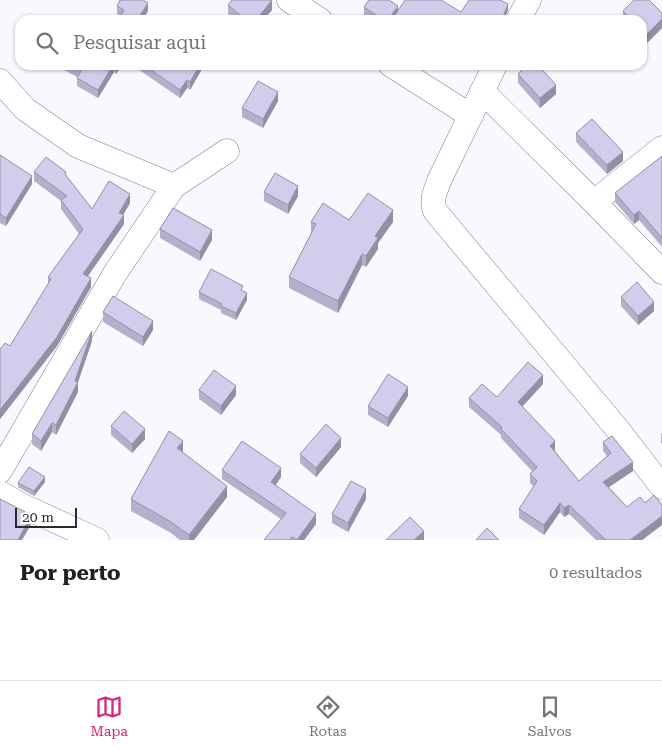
<!DOCTYPE html>
<html lang="pt">
<style>
:root{--surface:#fff;--page:#f6f6f6;--text:#202124;--muted:#757577;--line:#e0e0e0;--accent:#db2777}
body{margin:0;font-family:"Roboto Serif",serif;background:var(--page);color:var(--text)}
.scale{position:absolute;left:15px;bottom:12px;width:62px;box-sizing:border-box;padding-left:5px;border:2px solid #2c2834;border-top:0;font-size:14px;line-height:18px;white-space:nowrap;color:#2c2834;-webkit-text-stroke:4px #fff;paint-order:stroke}
.list{margin:0;padding:0;list-style:none}
h2{display:flex;justify-content:space-between;align-items:center;height:65px;margin:0;padding:0 20px;font-size:21px}
h2 small{font-size:16px;font-weight:400;color:var(--muted)}
.icon{flex:none;width:28px;height:28px;fill:none;stroke:currentColor;stroke-width:2;stroke-linecap:round;stroke-linejoin:round}
.map{position:relative;flex:none;width:662px;height:540px;overflow:hidden}
.search{position:absolute;background:var(--surface);box-shadow:0 1px 4px #0004;left:15px;right:15px;top:15px;height:55px;display:flex;align-items:center;gap:12px;box-sizing:border-box;padding:0 18px;border-radius:15px;color:var(--muted);font-size:19px}
.sheet{height:140px;background:var(--surface)}
nav{display:flex;justify-content:space-around;align-items:center;box-sizing:border-box;height:70px;border-top:1px solid var(--line);background:var(--surface);font-size:14px;color:var(--muted)}
nav a{display:grid;justify-items:center;gap:2px}
nav .on{color:var(--accent)}
.map>svg:first-child{display:block}
</style>
<div class="map">
<svg width="662" height="540" viewBox="0 0 662 540">
<rect width="100%" height="100%" fill="#faf8ff"/>
<g fill="none" stroke-linecap="round" stroke-linejoin="round">
<g stroke="#837b99" stroke-width="25">
<g id="minor">
<polyline points="289,0 320,20"/>
<polyline points="518,20 529,0"/>
<polyline points="391,65 471,116"/>
<path d="M495,65L439,181C435,192 431,200 435,211L619,431L662,487"/>
<polyline points="0,81 25,109 78,146 174,186"/>
<polyline points="482,91 594,202 662,272"/>
<polyline points="594,202 662,148"/>
<polyline points="0,471 114,275 174,186 227,151"/>
<polyline points="0,493 21,505 97,540"/>
</g>
</g>
<use href="#minor" stroke="#fff" stroke-width="24"/>
</g>
<g fill="#b6afcb">
<polygon points="228,5 272,10 263,20 235,20 228,14"/>
<polygon points="117,6 148,11 142,20 118,20 120,16 117,14"/>
<polygon points="364,7 398,11 461,12 508,10 505,17 506,20 395,20 395,19 394,20 370,20 364,16"/>
<polygon points="623,11 662,13 662,28 647,43 642,39 642,20 623,20"/>
<polygon points="55,65 122,65 116,74 114,72 98,98 77,86 77,77"/>
<polygon points="132,65 176,65 178,66 203,65 203,67 190,90 187,88 180,98"/>
<polygon points="518,74 556,94 540,108 518,83"/>
<polygon points="278,101 263,128 242,117 242,108"/>
<polygon points="576,133 623,161 607,174 576,142"/>
<polygon points="0,155 32,184 6,226 0,223"/>
<polygon points="662,156 662,247 639,220 634,224 615,202 615,193"/>
<polygon points="34,172 66,177 92,209 130,203 123,215 124,224 88,276 91,287 57,346 0,419 0,349 10,346 48,285 48,277 79,234 61,209 61,201 34,181"/>
<polygon points="264,192 298,196 288,214 264,201"/>
<polygon points="349,220 393,222 378,243 378,249 366,267 362,265 338,313 289,288 289,277 311,233 311,222"/>
<polygon points="160,229 212,240 200,261 160,238"/>
<polygon points="243,291 247,300 236,320 221,313 221,310 199,299 199,292"/>
<polygon points="621,297 654,311 638,325 621,306"/>
<polygon points="103,312 153,330 143,346 103,322"/>
<polygon points="92,341 78,382 78,392 56,435 52,432 41,451 32,444 32,434"/>
<polygon points="543,384 522,407 555,450 555,451 579,481 607,456 603,451 603,442 633,471 609,487 627,507 645,503 662,505 662,525 642,540 596,540 569,514 564,517 560,512 544,535 519,518 519,509 534,487 530,483 530,474 532,471 501,438 501,435 469,407 469,398 497,397"/>
<polygon points="199,390 236,395 221,415 199,399"/>
<polygon points="408,396 388,427 368,415 368,406"/>
<polygon points="111,426 145,439 132,453 111,435"/>
<polygon points="662,433 662,444 661,443 661,434"/>
<polygon points="341,447 316,477 300,463 300,454"/>
<polygon points="183,452 227,497 194,540 180,540 171,533 131,511 131,499"/>
<polygon points="222,470 281,477 276,485 316,524 304,540 264,540 281,519 222,479"/>
<polygon points="45,482 34,496 18,487 18,483"/>
<polygon points="366,499 348,532 332,523 332,514"/>
</g>
<g fill="#948fa5">
<polygon points="272,0 272,10 263,20 256,20"/>
<polygon points="148,3 148,11 142,20 137,20"/>
<polygon points="508,4 508,10 504,20 504,14"/>
<polygon points="398,6 398,16 395,15 395,19 394,20 388,20"/>
<polygon points="662,19 662,28 647,43 647,34"/>
<polygon points="113,65 114,72 98,98 98,90"/>
<polygon points="117,65 122,65 116,74 116,66"/>
<polygon points="200,65 203,65 203,67 190,90 190,82"/>
<polygon points="187,80 187,88 180,98 180,90"/>
<polygon points="556,85 556,94 540,108 540,98"/>
<polygon points="278,92 278,101 263,128 263,119"/>
<polygon points="623,152 623,161 607,174 607,165"/>
<polygon points="32,176 32,184 6,226 6,218"/>
<polygon points="298,186 298,196 288,214 288,205"/>
<polygon points="130,194 130,203 119,222 119,213"/>
<polygon points="393,210 393,222 378,243 378,249 366,267 366,256 375,236"/>
<polygon points="639,211 639,220 634,224 634,215"/>
<polygon points="124,215 124,224 83,283 83,274"/>
<polygon points="212,230 212,240 200,261 200,252"/>
<polygon points="362,254 362,265 338,313 338,301"/>
<polygon points="91,278 91,287 57,346 0,419 0,410"/>
<polygon points="247,293 247,300 236,320 236,313"/>
<polygon points="654,302 654,311 638,325 638,316"/>
<polygon points="153,321 153,330 143,346 143,337"/>
<polygon points="92,331 92,341 76,388 78,382 78,392 56,435 56,425 75,381"/>
<polygon points="543,375 543,384 518,411 518,402"/>
<polygon points="236,386 236,395 221,415 221,406"/>
<polygon points="408,387 408,396 388,427 388,418"/>
<polygon points="52,423 52,432 41,451 41,441"/>
<polygon points="145,429 145,439 132,453 132,444"/>
<polygon points="341,438 341,447 316,477 316,468"/>
<polygon points="183,441 183,452 177,448"/>
<polygon points="555,441 555,450 550,455 550,446"/>
<polygon points="633,462 633,471 603,491 603,482"/>
<polygon points="281,468 281,477 271,491 271,482"/>
<polygon points="45,477 45,482 34,496 34,491"/>
<polygon points="227,486 227,497 194,540 189,540 189,535"/>
<polygon points="366,489 366,499 348,532 348,523"/>
<polygon points="560,503 560,512 544,535 544,525"/>
<polygon points="569,505 569,514 564,517 564,508"/>
<polygon points="316,514 316,524 304,540 297,540"/>
<polygon points="31,515 31,525 22,540 18,540"/>
<polygon points="662,516 662,525 642,540 630,540"/>
<polygon points="424,531 424,540 414,540"/>
</g>
<g fill="#d4ccec" stroke="#948fa5">
<polygon points="120,0 143,0 148,3 137,20 118,20 124,10 117,6"/>
<polygon points="232,0 272,0 256,20 246,20 228,5"/>
<polygon points="369,0 389,0 398,6 388,20 383,20 364,7"/>
<polygon points="405,0 441,0 461,12 469,0 500,0 508,4 504,14 506,20 402,20 395,15"/>
<polygon points="634,0 649,0 662,13 662,19 647,34 642,30 642,20 632,20 623,11"/>
<polygon points="70,65 113,65 98,90 77,78 81,71"/>
<polygon points="144,65 176,65 178,66 178,65 200,65 190,82 187,80 180,90"/>
<polygon points="527,65 538,65 556,85 540,98 518,74"/>
<polygon points="258,81 278,92 263,119 242,108"/>
<polygon points="592,119 623,152 607,165 576,133"/>
<polygon points="0,155 32,176 6,218 0,214"/>
<polygon points="662,156 662,238 639,211 634,215 615,193"/>
<polygon points="46,157 66,172 65,174 92,209 109,181 130,194 119,213 124,215 83,274 91,278 57,337 0,410 0,349 5,343 10,346 51,279 48,277 83,229 61,200 67,196 34,172"/>
<polygon points="275,173 298,186 288,205 264,192"/>
<polygon points="368,193 393,210 375,236 378,238 366,256 362,254 338,301 289,277 316,224 311,222 323,203 349,220"/>
<polygon points="173,208 212,230 200,252 160,229"/>
<polygon points="211,269 243,286 241,290 247,293 236,313 221,306 222,304 199,292"/>
<polygon points="637,282 654,302 638,316 621,297"/>
<polygon points="113,296 153,321 143,337 103,312"/>
<polygon points="92,331 75,381 78,382 56,425 52,423 41,441 32,434"/>
<polygon points="528,362 543,375 518,402 555,441 550,446 579,481 611,453 603,442 612,436 633,462 603,482 627,507 640,497 645,503 654,495 662,505 662,516 630,540 606,540 569,505 564,508 560,503 544,525 519,509 537,481 530,474 537,467 501,429 502,427 469,398 482,384 497,397"/>
<polygon points="214,370 236,386 221,406 199,390"/>
<polygon points="388,374 408,387 388,418 368,406"/>
<polygon points="124,411 145,429 132,444 111,426"/>
<polygon points="326,424 341,438 316,468 300,454"/>
<polygon points="169,431 183,441 177,448 227,486 189,535 171,522 131,499"/>
<polygon points="242,441 281,468 271,482 316,514 297,540 292,537 290,540 264,540 286,513 222,470"/>
<polygon points="29,467 45,477 34,491 18,483"/>
<polygon points="351,481 366,489 348,523 332,514"/>
<polygon points="0,499 31,515 18,540 0,540"/>
<polygon points="410,517 424,531 414,540 386,540"/>
<polygon points="487,528 499,540 476,540"/>
</g>
</svg>
<div class="scale">20 m</div>
<div class="search"><svg class="icon" aria-label="search" viewBox="0 0 24 24"><circle cx="10" cy="10" r="6"/><path d="M15 15l6 6"/></svg>Pesquisar aqui</div>
</div>
<section class="sheet">
<h2>Por perto<small>0 resultados</small></h2>
<ul class="list">
</ul>
</section>
<nav>
<a class="on"><svg class="icon" aria-label="map" viewBox="0 0 24 24"><path d="M3 6l6-2 6 2 6-2v14l-6 2-6-2-6 2zM9 4v14M15 6v14"/></svg>Mapa</a>
<a><svg class="icon" aria-label="directions" viewBox="0 0 24 24"><path d="M12 3l9 9-9 9-9-9zM9 14v-3h6M13 9l2 2-2 2"/></svg>Rotas</a>
<a><svg class="icon" aria-label="saved" viewBox="0 0 24 24"><path d="M7 4h10v16l-5-4-5 4z"/></svg>Salvos</a>
</nav>
